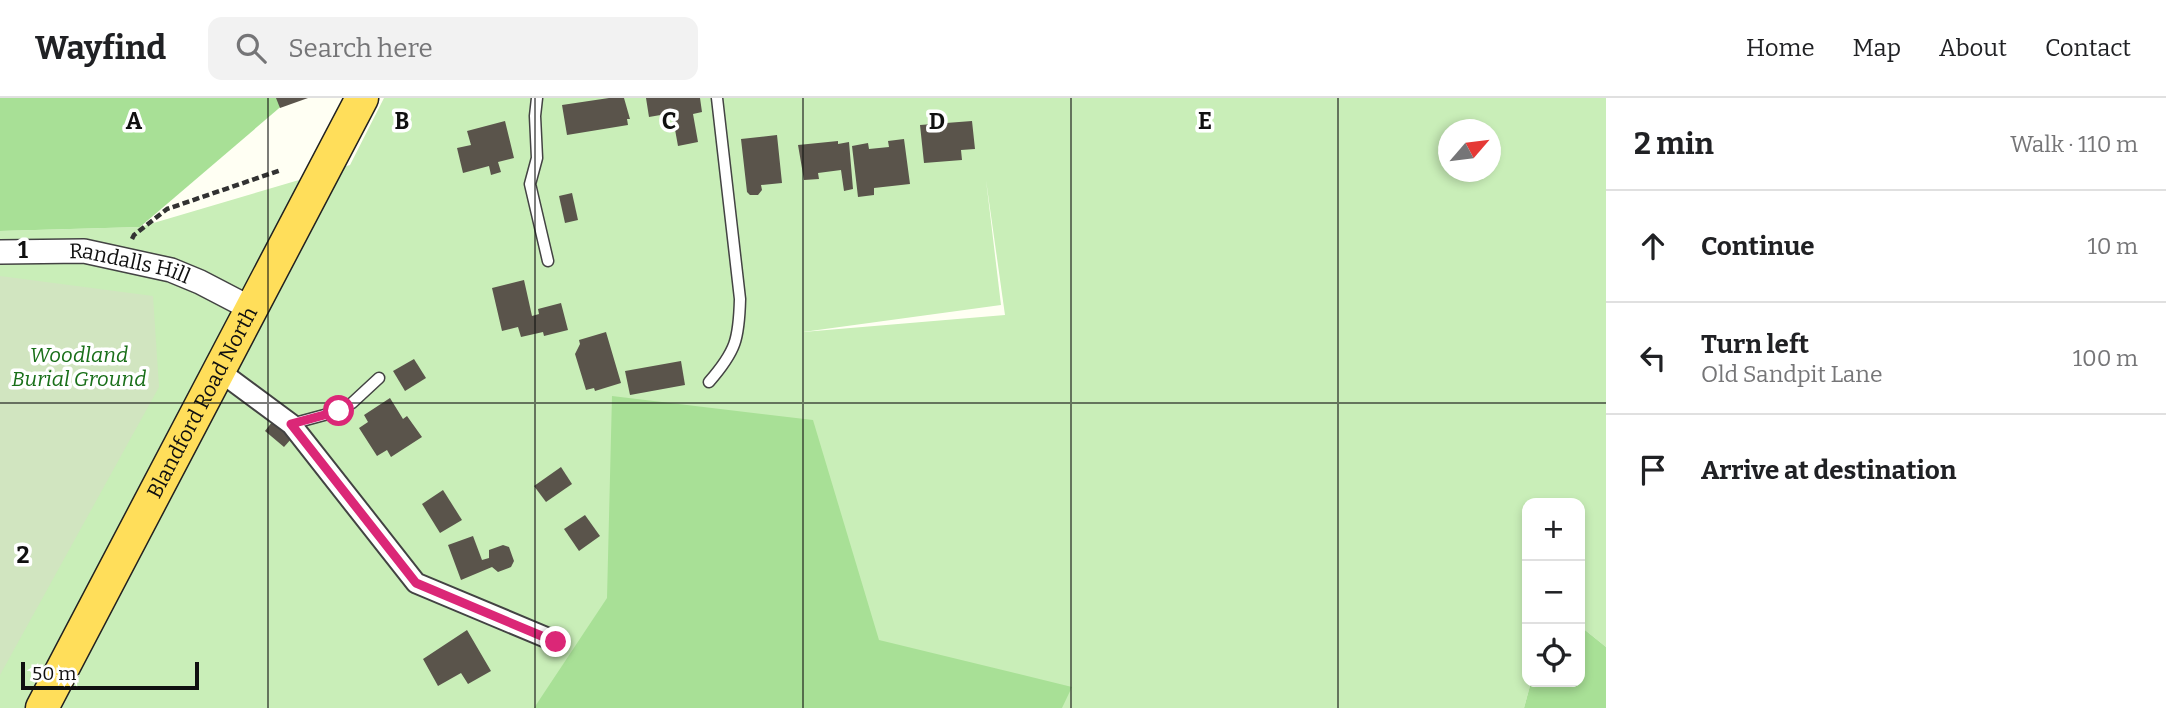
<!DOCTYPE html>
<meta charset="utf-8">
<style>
:root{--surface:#fff;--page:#f2f2f2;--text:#202124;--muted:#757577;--line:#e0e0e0}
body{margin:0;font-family:Bitter,serif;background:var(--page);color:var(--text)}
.controls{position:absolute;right:21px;bottom:21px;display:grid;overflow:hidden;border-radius:14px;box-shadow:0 4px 10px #0003}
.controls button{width:63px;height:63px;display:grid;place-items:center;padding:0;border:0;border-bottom:2px solid var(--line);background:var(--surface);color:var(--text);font:35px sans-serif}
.compass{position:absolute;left:1438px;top:21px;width:63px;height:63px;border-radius:50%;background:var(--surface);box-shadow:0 4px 10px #0003;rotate:62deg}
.scale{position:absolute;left:21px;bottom:18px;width:178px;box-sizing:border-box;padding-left:7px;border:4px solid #101010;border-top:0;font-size:19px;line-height:24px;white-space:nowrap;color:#101010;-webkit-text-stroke:5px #fff;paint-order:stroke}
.stop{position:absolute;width:21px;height:21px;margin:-16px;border:5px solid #db2777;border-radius:50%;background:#fff}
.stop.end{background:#db2777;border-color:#fff;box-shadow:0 2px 7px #0008}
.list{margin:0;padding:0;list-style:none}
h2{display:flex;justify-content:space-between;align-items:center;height:91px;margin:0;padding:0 28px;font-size:30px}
h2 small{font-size:23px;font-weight:400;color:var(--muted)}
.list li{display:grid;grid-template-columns:46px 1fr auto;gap:21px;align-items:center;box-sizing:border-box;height:112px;padding:0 28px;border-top:2px solid var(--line)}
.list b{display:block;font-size:26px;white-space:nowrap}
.list p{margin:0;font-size:23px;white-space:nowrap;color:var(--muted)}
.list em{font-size:23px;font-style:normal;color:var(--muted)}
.icon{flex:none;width:38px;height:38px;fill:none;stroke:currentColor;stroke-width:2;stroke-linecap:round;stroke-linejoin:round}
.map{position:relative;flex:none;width:1606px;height:610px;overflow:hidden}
header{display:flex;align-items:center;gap:42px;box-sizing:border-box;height:98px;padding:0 35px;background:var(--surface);border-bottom:2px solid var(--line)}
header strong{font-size:33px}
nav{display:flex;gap:38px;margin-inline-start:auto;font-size:24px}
.search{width:490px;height:63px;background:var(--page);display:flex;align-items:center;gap:18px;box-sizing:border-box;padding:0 24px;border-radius:14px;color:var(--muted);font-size:26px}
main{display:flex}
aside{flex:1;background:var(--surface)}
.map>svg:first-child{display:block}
</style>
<header>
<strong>Wayfind</strong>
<div class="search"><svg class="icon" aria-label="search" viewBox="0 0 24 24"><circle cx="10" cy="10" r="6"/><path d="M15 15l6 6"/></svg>Search here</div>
<nav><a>Home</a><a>Map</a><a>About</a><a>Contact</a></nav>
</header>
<main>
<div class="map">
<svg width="1606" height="610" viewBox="0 0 1606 610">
<rect width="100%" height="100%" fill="#fffff3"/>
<path fill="#c9eeb8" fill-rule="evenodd" d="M384,0H1606V549L1580,528V405H1527V584H1531L1524,610H0V133L140,129L350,67ZM1448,32H1490V74H1448ZM986,82L1005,217L803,234L1001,207Z"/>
<g fill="#a8e096">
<polygon points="0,0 291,0 140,129 0,133"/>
<polygon points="612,298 813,322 879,542 1072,589 1062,610 534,610 607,500"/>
<polygon points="1580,528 1606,549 1606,610 1524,610 1531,584 1580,584"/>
</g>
<polygon fill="#d1e5c0" points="0,178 153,198 159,289 0,577"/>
<g fill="#5a544b">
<polygon points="276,0 308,0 280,10"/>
<polygon points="609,0 624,0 630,21 627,21 628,27 567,37 562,7"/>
<polygon points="646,0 700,0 702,14 693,16 698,44 678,48 672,15 649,19"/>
<polygon points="505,23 514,60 498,64 501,74 491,77 489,68 463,75 457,50 471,47 467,33"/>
<polygon points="972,23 975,51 961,52 962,62 924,65 920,27"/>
<polygon points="777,37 782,85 761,87 762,92 758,97 750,97 747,94 741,41"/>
<polygon points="904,41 910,86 874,90 874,97 858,99 852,48 868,45 869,51 889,49 888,43"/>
<polygon points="838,43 838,46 849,44 853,91 844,93 841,72 818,75 819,81 804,82 798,47"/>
<polygon points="572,95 578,122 565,125 559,98"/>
<polygon points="524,182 532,218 539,216 538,211 561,205 568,232 544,238 543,234 521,239 518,229 502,233 492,190"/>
<polygon points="606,234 621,285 595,293 594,290 586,292 575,256 580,246 579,242"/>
<polygon points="414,261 426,280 405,293 393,273"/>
<polygon points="681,263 685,287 630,297 625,273"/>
<polygon points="390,300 403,321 407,318 422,339 391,359 387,352 377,358 359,330 368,324 364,317"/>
<polygon points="272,324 292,340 284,349 265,333"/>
<polygon points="561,369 572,386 546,404 534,388"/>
<polygon points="443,392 462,422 440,435 422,406"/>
<polygon points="585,417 600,438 579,453 564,431"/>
<polygon points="473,438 482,462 489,460 489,452 503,447 509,449 514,463 511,469 498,474 492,469 461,482 448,447"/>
<polygon points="467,532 491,573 468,586 461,575 438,588 423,561"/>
</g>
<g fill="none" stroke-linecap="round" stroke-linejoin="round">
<g stroke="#434343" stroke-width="13">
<g id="service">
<polyline points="537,0 535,18 537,60 530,86 548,163"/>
<path d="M709,284C736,253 739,241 740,201L717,0"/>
<polyline points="291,326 339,313 352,305 379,280"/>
</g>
</g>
<g stroke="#434343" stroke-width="23">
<polyline id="minor" points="218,272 291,326 416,485 557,544"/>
</g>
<g stroke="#434343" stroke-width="26">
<g id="tertiary">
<path id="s1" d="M0,154L84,153L171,172L200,184L250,210"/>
</g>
</g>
<g stroke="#212121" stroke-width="35">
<g id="trunk">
<path id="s2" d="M42,610L362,0"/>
</g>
</g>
<polyline stroke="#323232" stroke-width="4.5" stroke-dasharray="7 3.5" stroke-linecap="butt" points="132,141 134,137 167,111 281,72"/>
<use href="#service" stroke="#fff" stroke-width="10"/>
<use href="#minor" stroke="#fff" stroke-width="19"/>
<use href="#tertiary" stroke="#fff" stroke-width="23"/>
<use href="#trunk" stroke="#ffde5a" stroke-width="32"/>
</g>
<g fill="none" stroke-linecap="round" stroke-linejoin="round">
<polyline stroke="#db2777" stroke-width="9" points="339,313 291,326 416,485 556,544"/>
</g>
<path fill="none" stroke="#101010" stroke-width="2" stroke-opacity="0.55" d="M268,0V610M535,0V610M803,0V610M1071,0V610M1338,0V610M0,305H1606"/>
<g text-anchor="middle" stroke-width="7" stroke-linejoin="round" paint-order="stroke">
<g font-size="21" fill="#101010" stroke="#fff">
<text dy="7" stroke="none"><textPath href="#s1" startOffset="131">Randalls Hill</textPath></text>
<text dy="7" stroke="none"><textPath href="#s2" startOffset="345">Blandford Road North</textPath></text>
</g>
<g font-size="21" font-style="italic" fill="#196f19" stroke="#fff">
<text x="79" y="264">Woodland<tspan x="79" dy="24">Burial Ground</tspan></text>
</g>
</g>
<g font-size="23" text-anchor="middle" font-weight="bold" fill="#101010" stroke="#fff" stroke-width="7" stroke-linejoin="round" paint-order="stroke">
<text x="134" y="31">A</text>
<text x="402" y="31">B</text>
<text x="669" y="31">C</text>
<text x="937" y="31">D</text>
<text x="1205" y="31">E</text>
<text x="23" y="160">1</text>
<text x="23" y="465">2</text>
</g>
</svg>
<div class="controls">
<button>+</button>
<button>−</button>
<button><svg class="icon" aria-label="locate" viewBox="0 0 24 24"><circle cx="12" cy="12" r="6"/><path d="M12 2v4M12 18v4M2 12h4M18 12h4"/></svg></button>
</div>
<svg class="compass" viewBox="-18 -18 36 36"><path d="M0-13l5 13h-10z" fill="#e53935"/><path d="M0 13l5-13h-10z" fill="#757577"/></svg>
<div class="scale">50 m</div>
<div class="stop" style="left:339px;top:313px"></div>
<div class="stop end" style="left:556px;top:544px"></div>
</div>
<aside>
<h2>2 min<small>Walk · 110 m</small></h2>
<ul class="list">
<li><svg class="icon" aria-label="ahead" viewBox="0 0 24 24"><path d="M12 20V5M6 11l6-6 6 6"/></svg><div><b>Continue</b></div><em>10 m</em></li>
<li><svg class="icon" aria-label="left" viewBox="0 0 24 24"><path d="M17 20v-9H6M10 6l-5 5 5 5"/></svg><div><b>Turn left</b><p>Old Sandpit Lane</p></div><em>100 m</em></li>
<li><svg class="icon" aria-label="arrive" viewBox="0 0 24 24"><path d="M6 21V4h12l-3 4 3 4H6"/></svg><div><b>Arrive at destination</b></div></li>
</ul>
</aside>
</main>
